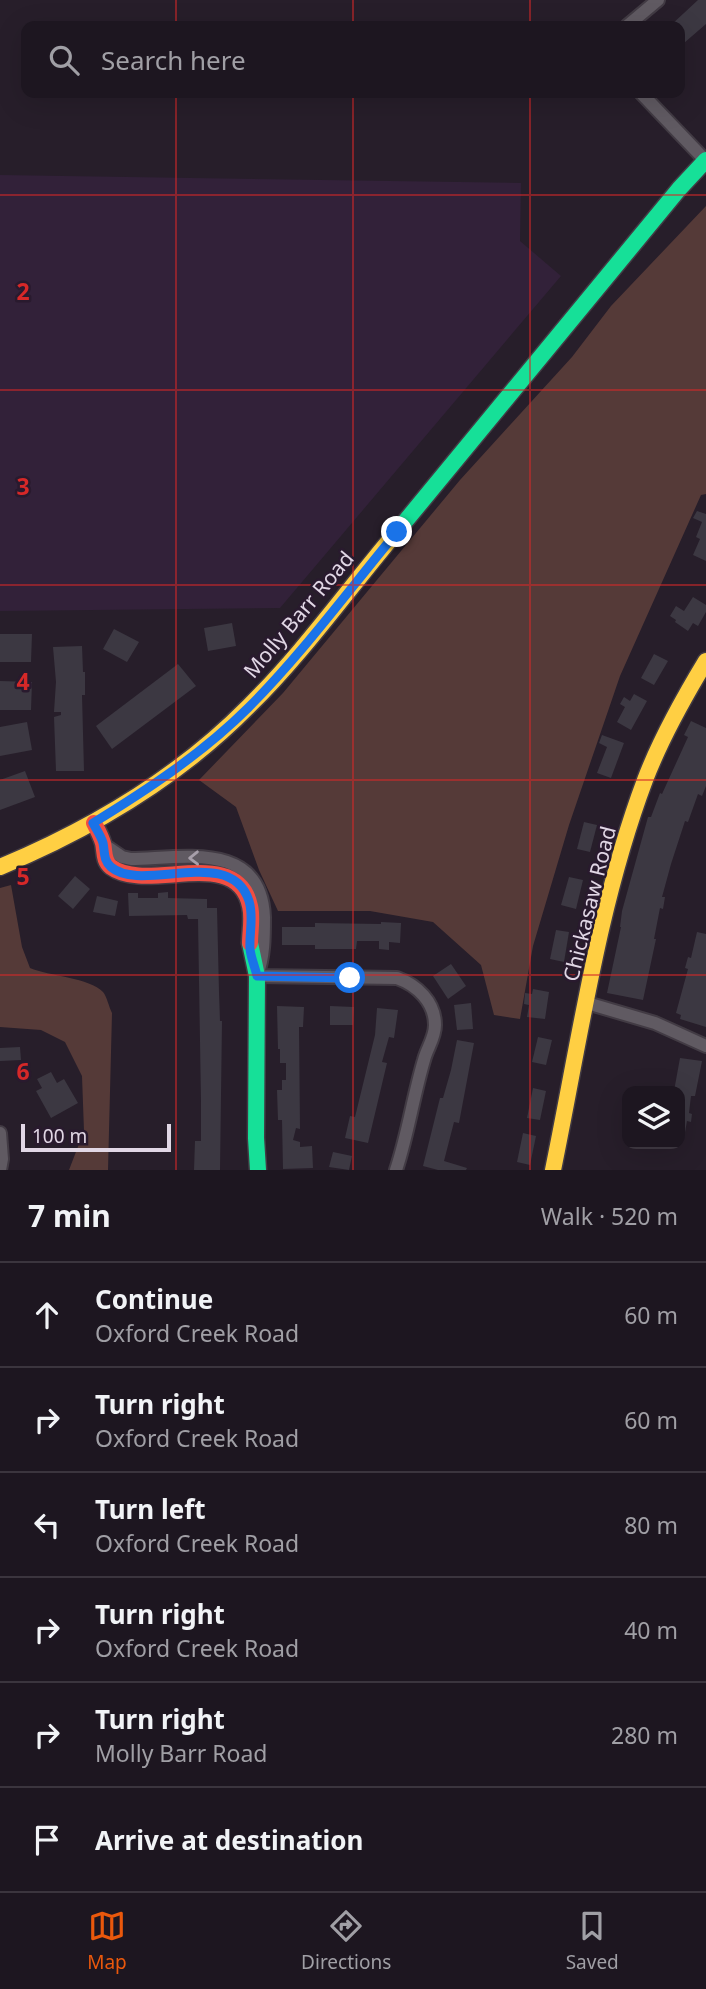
<!DOCTYPE html>
<meta charset="utf-8">
<style>
:root{--surface:#1d1620;--page:#2a232d;--text:#f1f3f6;--muted:#a09fa5;--line:#3b353e;--accent:#ea580c}
body{margin:0;font-family:"Noto Sans",sans-serif;background:var(--page);color:var(--text)}
.controls{position:absolute;right:21px;bottom:21px;display:grid;overflow:hidden;border-radius:14px;box-shadow:0 7px 28px #0002}
.controls button{width:63px;height:63px;display:grid;place-items:center;padding:0;border:0;border-bottom:2px solid var(--line);background:var(--surface);color:var(--text);font:35px sans-serif}
.scale{position:absolute;left:21px;bottom:18px;width:150px;box-sizing:border-box;padding-left:7px;border:4px solid #e1d7e5;border-top:0;font-size:19px;line-height:24px;white-space:nowrap;color:#e1d7e5;-webkit-text-stroke:5px #291a2e;paint-order:stroke}
.stop{position:absolute;width:21px;height:21px;margin:-16px;border:5px solid #1a73e8;border-radius:50%;background:#fff}
.stop.end{background:#1a73e8;border-color:#fff;box-shadow:0 2px 7px #0008}
.list{margin:0;padding:0;list-style:none}
h2{display:flex;justify-content:space-between;align-items:center;height:91px;margin:0;padding:0 28px;font-size:30px}
h2 small{font-size:23px;font-weight:400;color:var(--muted)}
.list li{display:grid;grid-template-columns:46px 1fr auto;gap:21px;align-items:center;box-sizing:border-box;height:105px;padding:0 28px;border-top:2px solid var(--line)}
.list b{display:block;font-size:26px;white-space:nowrap}
.list p{margin:0;font-size:23px;white-space:nowrap;color:var(--muted)}
.list em{font-size:23px;font-style:normal;color:var(--muted)}
.icon{flex:none;width:38px;height:38px;fill:none;stroke:currentColor;stroke-width:2;stroke-linecap:round;stroke-linejoin:round}
.map{position:relative;flex:none;width:706px;height:1170px;overflow:hidden}
.search{position:absolute;background:var(--surface);box-shadow:0 7px 28px #0002;left:21px;right:21px;top:21px;height:77px;display:flex;align-items:center;gap:18px;box-sizing:border-box;padding:0 24px;border-radius:14px;color:var(--muted);font-size:26px}
.sheet{height:721px;background:var(--surface)}
nav{display:flex;justify-content:space-around;align-items:center;box-sizing:border-box;height:98px;border-top:2px solid var(--line);background:var(--surface);font-size:19px;color:var(--muted)}
nav a{display:grid;justify-items:center;gap:4px}
nav .on{color:var(--accent)}
.map>svg:first-child{display:block}
</style>
<div class="map">
<svg width="706" height="1170" viewBox="0 0 706 1170">
<rect width="100%" height="100%" fill="#271e2a"/>
<polygon fill="#322139" points="0,175 521,183 520,241 561,276 280,608 0,611"/>
<g fill="#553a38">
<polygon points="706,206 706,494 701,495 620,676 569,825 533,946 520,1019 494,1015 481,965 433,922 370,911 278,911 259,870 236,807 199,780 283,693 460,480 572,357 611,306"/>
<path d="M11,885L22,947L30,968C49,976 90,978 103,992C107,997 109,1007 112,1013L108,1170H69L84,1131L82,1076L65,1042L41,1030L0,1027V888Z"/>
</g>
<g fill="#3c3842">
<polygon points="698,0 706,0 706,24 684,43 680,39 680,26 670,26"/>
<polygon points="697,511 706,514 706,561 693,555 700,539 696,537 702,522 693,518"/>
<polygon points="693,597 706,605 706,612 698,626 693,623 688,631 675,622 676,620 670,616 676,606 684,611"/>
<polygon points="232,623 236,646 208,651 204,628"/>
<polygon points="114,629 139,642 127,662 103,649"/>
<polygon points="0,634 32,634 31,662 0,662"/>
<polygon points="82,646 83,672 85,672 85,695 82,695 84,771 56,771 54,717 61,715 61,712 54,712 56,682 53,647"/>
<polygon points="654,654 668,661 654,685 641,678"/>
<polygon points="178,664 196,686 112,749 96,726"/>
<polygon points="0,681 32,682 31,710 0,710"/>
<polygon points="634,694 647,701 631,730 617,722 625,707 620,704 624,697 630,701"/>
<polygon points="691,721 706,728 706,786 702,796 698,794 688,822 685,821 671,864 662,897 665,897 663,909 660,908 654,939 656,939 643,1000 607,993 621,927 620,927 622,911 648,817 651,817 660,793 662,794 688,737 684,735"/>
<polygon points="27,722 32,750 0,756 0,727"/>
<polygon points="602,735 624,743 611,778 597,773 607,747 599,743"/>
<polygon points="25,771 35,797 0,810 0,780"/>
<polygon points="584,822 597,825 590,852 577,849"/>
<polygon points="75,876 90,889 73,909 58,896"/>
<polygon points="569,877 583,880 576,909 561,905"/>
<polygon points="168,892 168,898 207,899 207,908 217,908 219,992 220,1021 222,1021 220,1170 194,1170 195,1141 201,1141 201,1102 198,919 188,919 187,915 129,916 128,893 138,893 138,898 158,898 158,893"/>
<polygon points="97,896 118,901 115,916 93,912"/>
<polygon points="381,922 401,923 400,943 389,942 389,950 379,949 379,941 357,941 356,949 315,949 315,945 282,945 282,927 315,927 315,923 381,924"/>
<polygon points="556,930 569,932 564,962 550,959"/>
<polygon points="697,932 706,934 706,1027 680,1019 681,1015 676,1013 688,969 685,968 688,957 691,958"/>
<polygon points="451,964 466,986 448,999 433,976"/>
<polygon points="533,989 549,992 545,1019 527,1017 529,1005 524,1004 525,993 532,994"/>
<polygon points="471,1003 473,1029 457,1030 454,1005"/>
<polygon points="277,1006 304,1007 303,1027 299,1027 300,1129 296,1128 293,1140 300,1142 300,1147 312,1146 313,1168 283,1169 282,1120 278,1120 277,1090 282,1090 282,1080 286,1080 286,1063 280,1063 280,1049 278,1049"/>
<polygon points="330,1006 354,1007 353,1025 330,1025"/>
<polygon points="377,1008 398,1010 394,1038 389,1037 382,1062 387,1063 368,1143 345,1138 350,1116 355,1117 375,1035"/>
<polygon points="538,1037 552,1040 546,1065 532,1062"/>
<polygon points="457,1040 474,1043 459,1123 454,1122 444,1161 467,1168 466,1170 438,1170 423,1166 440,1098 443,1098 451,1070"/>
<polygon points="20,1047 21,1060 0,1061 0,1048"/>
<polygon points="680,1058 702,1061 695,1096 691,1096 689,1113 692,1114 691,1122 687,1121 684,1138 680,1137 680,1091 674,1091"/>
<polygon points="51,1072 57,1083 64,1079 78,1103 51,1118 36,1091 42,1088 37,1079"/>
<polygon points="533,1088 546,1091 540,1120 527,1118"/>
<polygon points="523,1133 536,1136 530,1165 517,1162"/>
<polygon points="333,1152 352,1156 349,1170 329,1167"/>
</g>
<g fill="none" stroke-linecap="round" stroke-linejoin="round">
<g stroke="#423b44" stroke-width="16">
<g id="street">
<polyline points="627,26 658,0"/>
<polyline points="641,93 706,161"/>
<path d="M103,844L122,857L131,859C184,858 261,841 264,917C264,938 264,956 257,976L397,978C417,985 435,1002 435,1025C435,1038 427,1048 424,1060C413,1097 408,1134 396,1170"/>
<polyline points="587,1003 655,1023 706,1046"/>
<polyline points="0,1133 2,1159 0,1170"/>
</g>
</g>
<g stroke="#423b44" stroke-width="19">
<g id="fast">
<polyline points="394,535 679,189 706,160"/>
<polyline points="250,943 257,976 256,1138 258,1170"/>
</g>
</g>
<g stroke="#423b44" stroke-width="19">
<g id="slow">
<path d="M0,867C91,829 179,777 249,706C302,654 346,592 394,535"/>
<path d="M553,1170C580,1039 598,905 645,780C661,738 683,699 706,661"/>
</g>
</g>
<g stroke="#423b44" stroke-width="19">
<path id="jam" d="M94,823C97,829 101,836 103,843C105,851 103,861 111,867C147,894 237,844 250,906C253,918 250,931 250,943"/>
</g>
<use href="#street" stroke="#605a62" stroke-width="12"/>
<use href="#fast" stroke="#16e098" stroke-width="16"/>
<use href="#slow" stroke="#ffcf43" stroke-width="16"/>
<use href="#jam" stroke="#f24e42" stroke-width="16"/>
</g>
<defs><path id="oneway-chevron" d="M-2-3.5L2.5 0L-2 3.5" fill="none" stroke-width="1.6" stroke-linecap="round" stroke-linejoin="round" transform="scale(1.75)"/></defs>
<use stroke="#a79faa" href="#oneway-chevron" transform="translate(194 858) rotate(179)"/>
<g fill="none" stroke-linecap="round" stroke-linejoin="round">
<path stroke="#1a73e8" stroke-width="9" d="M350,978L257,976C255,967 251,958 250,949C249,933 254,917 249,901C231,844 142,894 111,867C103,860 105,852 103,843C101,836 96,829 93,823C147,790 203,753 248,708C302,654 348,591 397,532"/>
</g>
<path fill="none" stroke="#d62828" stroke-width="2" stroke-opacity="0.55" d="M176,0V26M353,0V26M530,0V26M176,93V1170M353,93V1170M530,93V1170M0,195H706M0,390H706M0,585H706M0,780H706M0,975H706"/>
<g text-anchor="middle" stroke-width="5" stroke-linejoin="round" paint-order="stroke">
<g font-size="21" fill="#e1d7e5" stroke="#291a2e">
<text transform="translate(299 615) rotate(-50)" y="7">Molly Barr Road</text>
<text transform="translate(590 904) rotate(-76)" y="7">Chickasaw Road</text>
</g>
</g>
<g font-size="23" text-anchor="middle" font-weight="bold" fill="#d62828" stroke="#291a2e" stroke-width="5" stroke-linejoin="round" paint-order="stroke">
<text x="23" y="300">2</text>
<text x="23" y="495">3</text>
<text x="23" y="690">4</text>
<text x="23" y="885">5</text>
<text x="23" y="1080">6</text>
</g>
</svg>
<div class="controls">
<button><svg class="icon" aria-label="layers" viewBox="0 0 24 24"><path d="M12 4l9 5-9 5-9-5zM3 14l9 5 9-5"/></svg></button>
</div>
<div class="scale">100 m</div>
<div class="stop" style="left:350px;top:978px"></div>
<div class="stop end" style="left:397px;top:532px"></div>
<div class="search"><svg class="icon" aria-label="search" viewBox="0 0 24 24"><circle cx="10" cy="10" r="6"/><path d="M15 15l6 6"/></svg>Search here</div>
</div>
<section class="sheet">
<h2>7 min<small>Walk · 520 m</small></h2>
<ul class="list">
<li><svg class="icon" aria-label="ahead" viewBox="0 0 24 24"><path d="M12 20V5M6 11l6-6 6 6"/></svg><div><b>Continue</b><p>Oxford Creek Road</p></div><em>60 m</em></li>
<li><svg class="icon" aria-label="right" viewBox="0 0 24 24"><path d="M7 20v-9h11M14 6l5 5-5 5"/></svg><div><b>Turn right</b><p>Oxford Creek Road</p></div><em>60 m</em></li>
<li><svg class="icon" aria-label="left" viewBox="0 0 24 24"><path d="M17 20v-9H6M10 6l-5 5 5 5"/></svg><div><b>Turn left</b><p>Oxford Creek Road</p></div><em>80 m</em></li>
<li><svg class="icon" aria-label="right" viewBox="0 0 24 24"><path d="M7 20v-9h11M14 6l5 5-5 5"/></svg><div><b>Turn right</b><p>Oxford Creek Road</p></div><em>40 m</em></li>
<li><svg class="icon" aria-label="right" viewBox="0 0 24 24"><path d="M7 20v-9h11M14 6l5 5-5 5"/></svg><div><b>Turn right</b><p>Molly Barr Road</p></div><em>280 m</em></li>
<li><svg class="icon" aria-label="arrive" viewBox="0 0 24 24"><path d="M6 21V4h12l-3 4 3 4H6"/></svg><div><b>Arrive at destination</b></div></li>
</ul>
</section>
<nav>
<a class="on"><svg class="icon" aria-label="map" viewBox="0 0 24 24"><path d="M3 6l6-2 6 2 6-2v14l-6 2-6-2-6 2zM9 4v14M15 6v14"/></svg>Map</a>
<a><svg class="icon" aria-label="directions" viewBox="0 0 24 24"><path d="M12 3l9 9-9 9-9-9zM9 14v-3h6M13 9l2 2-2 2"/></svg>Directions</a>
<a><svg class="icon" aria-label="saved" viewBox="0 0 24 24"><path d="M7 4h10v16l-5-4-5 4z"/></svg>Saved</a>
</nav>
